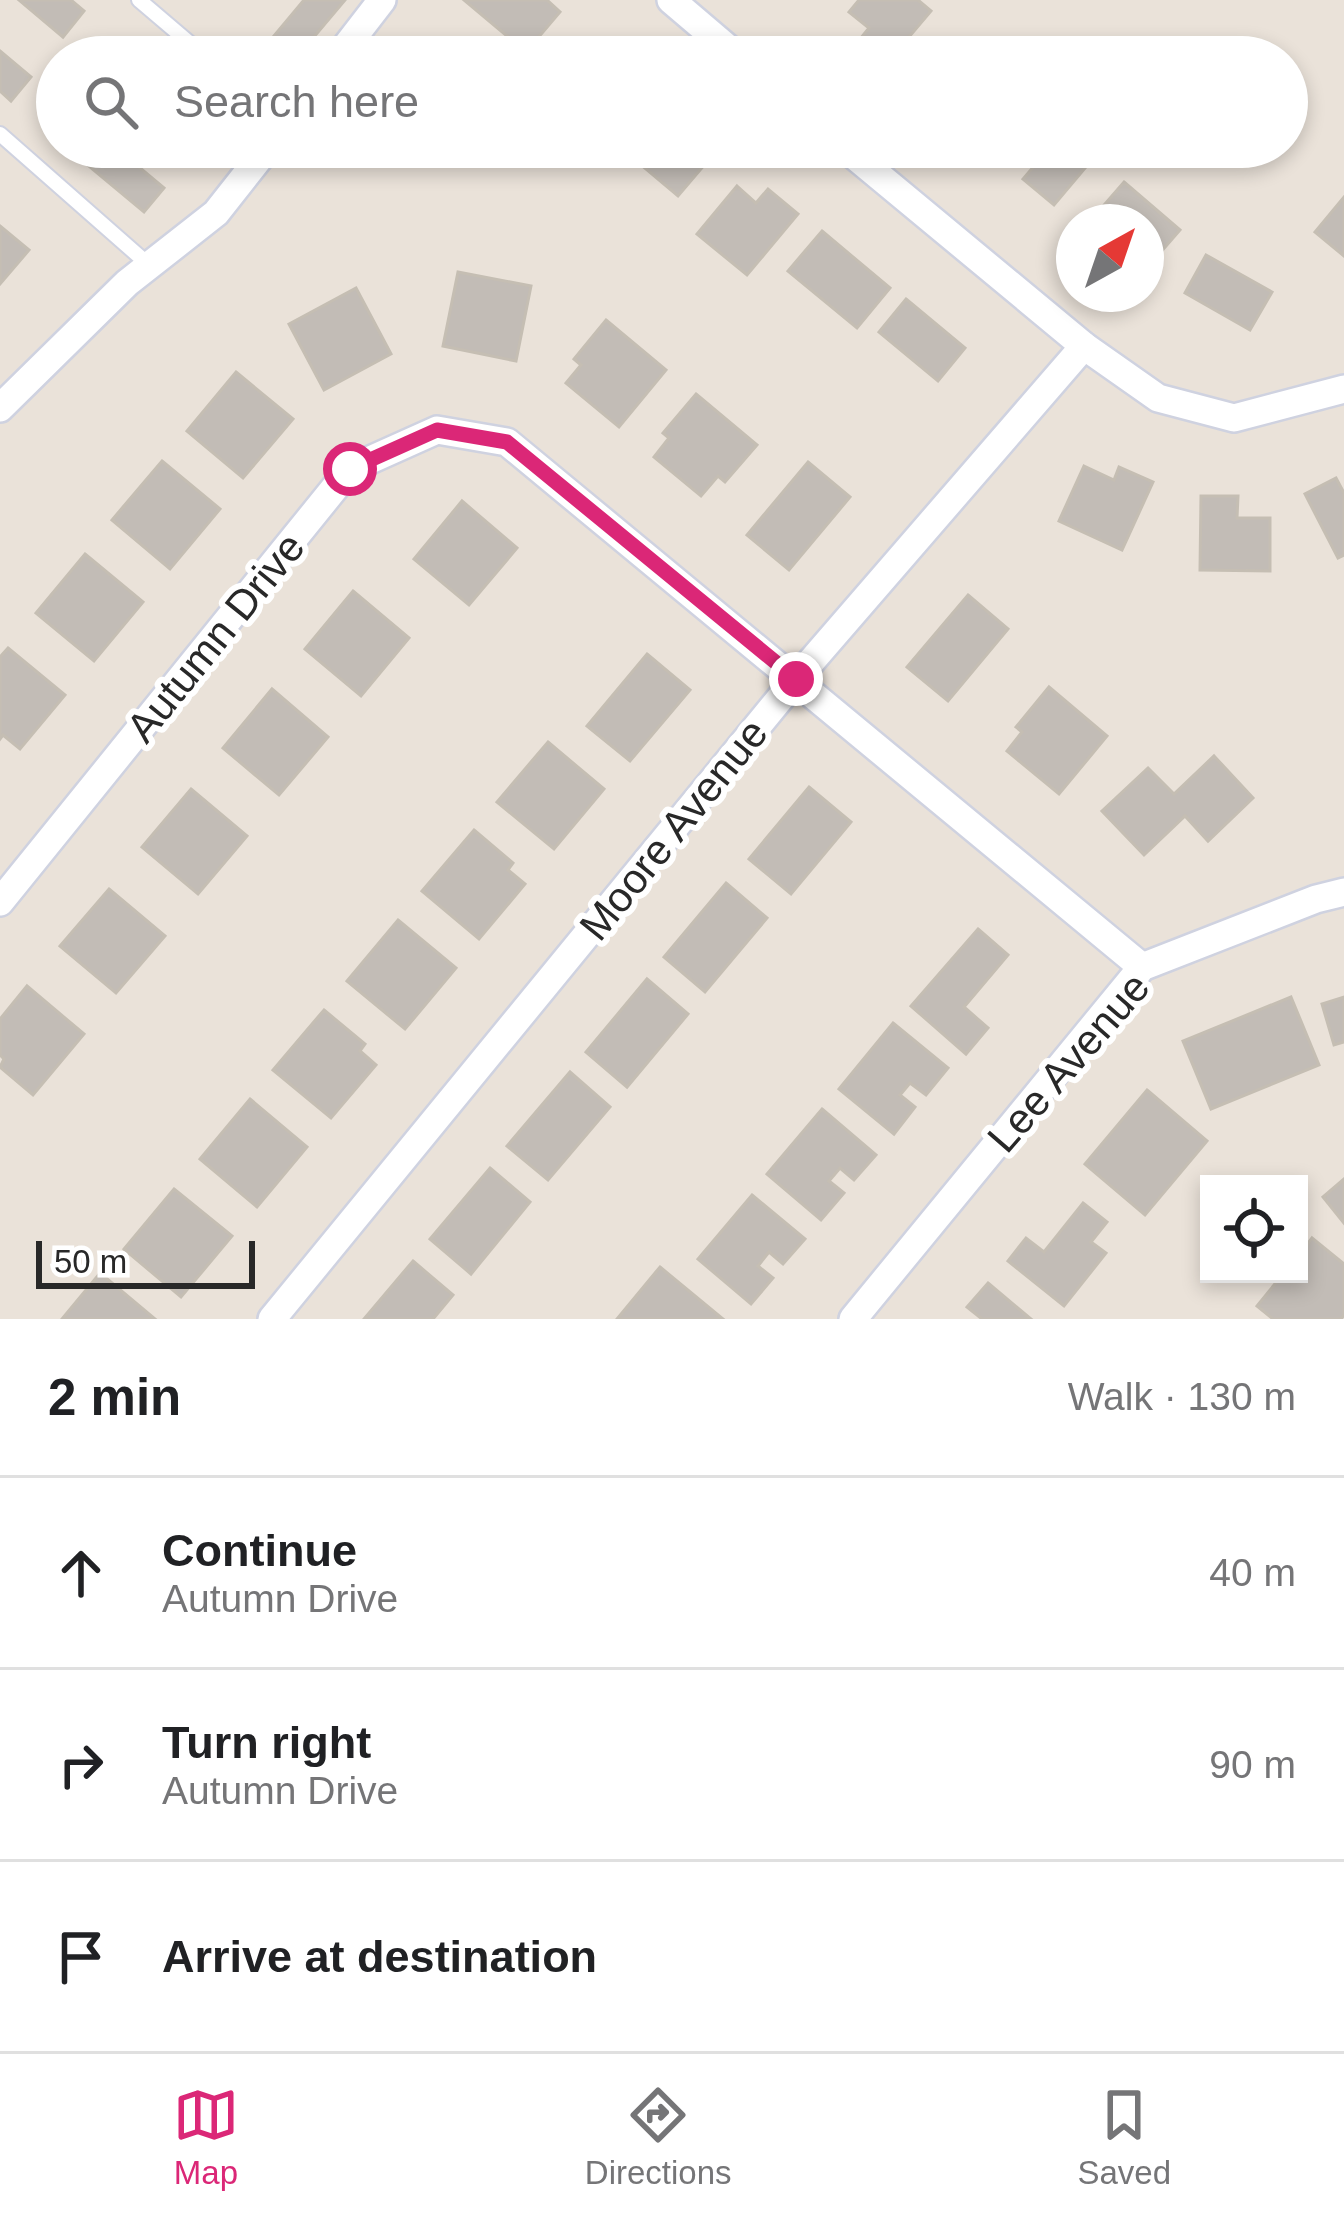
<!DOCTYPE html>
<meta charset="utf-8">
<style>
:root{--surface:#fff;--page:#f2f2f2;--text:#202124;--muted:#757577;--line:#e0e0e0;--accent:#db2777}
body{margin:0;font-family:Arial,sans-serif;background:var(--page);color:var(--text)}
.controls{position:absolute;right:36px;bottom:36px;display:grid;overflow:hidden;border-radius:0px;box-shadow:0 6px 18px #0003}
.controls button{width:108px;height:108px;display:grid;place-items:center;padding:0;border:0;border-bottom:3px solid var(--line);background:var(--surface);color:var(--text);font:60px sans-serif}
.compass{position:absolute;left:1056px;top:204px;width:108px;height:108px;border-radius:50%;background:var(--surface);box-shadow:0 6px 18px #0003;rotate:40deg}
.scale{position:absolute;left:36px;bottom:30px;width:219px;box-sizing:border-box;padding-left:12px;border:6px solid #282828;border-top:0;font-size:33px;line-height:42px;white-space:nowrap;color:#282828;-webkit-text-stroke:9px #fff;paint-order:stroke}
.stop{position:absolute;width:36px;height:36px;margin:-27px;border:9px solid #db2777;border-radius:50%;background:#fff}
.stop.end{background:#db2777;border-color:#fff;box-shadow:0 3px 12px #0008}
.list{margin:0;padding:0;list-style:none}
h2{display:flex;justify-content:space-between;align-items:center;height:156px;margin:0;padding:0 48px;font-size:51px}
h2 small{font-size:39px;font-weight:400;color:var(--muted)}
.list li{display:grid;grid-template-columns:78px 1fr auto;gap:36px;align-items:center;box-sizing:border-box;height:192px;padding:0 48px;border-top:3px solid var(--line)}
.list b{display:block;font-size:45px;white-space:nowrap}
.list p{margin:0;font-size:39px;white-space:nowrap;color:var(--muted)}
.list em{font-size:39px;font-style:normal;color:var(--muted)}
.icon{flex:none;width:66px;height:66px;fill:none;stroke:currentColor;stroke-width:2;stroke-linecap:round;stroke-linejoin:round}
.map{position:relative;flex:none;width:1344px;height:1319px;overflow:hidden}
.search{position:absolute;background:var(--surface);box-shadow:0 6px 18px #0003;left:36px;right:36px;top:36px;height:132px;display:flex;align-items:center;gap:30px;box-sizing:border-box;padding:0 42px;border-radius:66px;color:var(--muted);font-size:45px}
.sheet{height:732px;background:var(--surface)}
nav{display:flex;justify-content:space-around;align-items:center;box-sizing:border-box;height:168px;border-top:3px solid var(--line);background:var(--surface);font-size:33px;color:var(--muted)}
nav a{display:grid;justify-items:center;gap:6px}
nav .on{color:var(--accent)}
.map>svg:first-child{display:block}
</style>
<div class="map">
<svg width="1344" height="1319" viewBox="0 0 1344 1319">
<rect width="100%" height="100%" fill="#eae2d9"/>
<g fill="#c2bcb6" stroke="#c5beb3" stroke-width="3">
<polygon points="19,0 71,0 84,11 63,37"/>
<polygon points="304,0 345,0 297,57 272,57 263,49"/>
<polygon points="464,0 547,0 560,12 526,52"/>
<polygon points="859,0 918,0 931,11 892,57 872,57 856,44 869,28 849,12"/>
<polygon points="0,51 31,77 11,101 0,91"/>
<polygon points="66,147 115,147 164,188 144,212"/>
<polygon points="713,147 717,150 678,196 621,148"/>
<polygon points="1013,147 1099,147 1101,149 1054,205 1023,179 1035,165"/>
<polygon points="1124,182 1180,230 1146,269 1146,222 1091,220"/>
<polygon points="737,186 756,203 768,189 798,214 747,275 697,234"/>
<polygon points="1344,197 1344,256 1315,232"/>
<polygon points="0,226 29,250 0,284"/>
<polygon points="822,231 890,288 857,328 788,271"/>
<polygon points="1206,255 1272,292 1250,330 1185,293"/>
<polygon points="458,272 531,286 516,361 443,346"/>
<polygon points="356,288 391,354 324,390 289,324"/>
<polygon points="906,299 965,348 938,381 879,332"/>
<polygon points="606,320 666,370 619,427 566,383 581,365 574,359"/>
<polygon points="236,372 293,419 243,478 187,431"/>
<polygon points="696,394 757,445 725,482 718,476 701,496 654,457 669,438 663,433"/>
<polygon points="162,461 220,509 170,569 112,520"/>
<polygon points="808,462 850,497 789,570 747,535"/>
<polygon points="1084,466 1114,480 1119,467 1153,482 1122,550 1059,521"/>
<polygon points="1336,478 1344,493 1344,555 1338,558 1305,494"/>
<polygon points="1201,496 1238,496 1237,518 1270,518 1270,571 1200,570"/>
<polygon points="462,501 517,548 469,605 414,559"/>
<polygon points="85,554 143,602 94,661 36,613"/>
<polygon points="353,591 409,638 361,696 305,649"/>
<polygon points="968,595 1008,629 948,701 907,667"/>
<polygon points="8,648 65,695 20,749 3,735 0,739 0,657"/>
<polygon points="647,654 690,690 630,761 587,726"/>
<polygon points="1049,687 1107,736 1059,794 1007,751 1022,732 1016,727"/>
<polygon points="272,689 328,737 279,795 223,748"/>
<polygon points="548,742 604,789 554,849 497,802"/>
<polygon points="1214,756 1253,798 1208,841 1185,816 1144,855 1102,811 1148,768 1174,794"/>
<polygon points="809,787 851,822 791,894 749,859"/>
<polygon points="191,789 247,836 198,894 142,847"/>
<polygon points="474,830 513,863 508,870 525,884 479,939 422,891"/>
<polygon points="726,883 767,918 705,992 664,957"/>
<polygon points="109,889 165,936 116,993 60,946"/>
<polygon points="398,920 456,968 405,1029 347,981"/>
<polygon points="978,929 1008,955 964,1007 988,1028 966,1054 911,1006"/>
<polygon points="647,979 688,1014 627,1087 586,1052"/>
<polygon points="27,986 84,1034 33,1095 0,1067 4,1059 0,1055 0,1019"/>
<polygon points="1291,997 1319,1065 1211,1109 1183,1041"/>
<polygon points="1344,997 1344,1042 1334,1045 1322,1004"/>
<polygon points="324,1010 365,1044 360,1051 376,1065 331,1118 273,1070"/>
<polygon points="893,1023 948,1068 926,1095 910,1083 900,1095 915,1107 894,1134 839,1089"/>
<polygon points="570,1072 610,1107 548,1180 507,1146"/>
<polygon points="1147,1090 1207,1141 1145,1215 1085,1164"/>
<polygon points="250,1099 307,1147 257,1207 200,1159"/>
<polygon points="822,1109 876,1155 854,1180 840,1168 829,1181 844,1193 821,1220 767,1174"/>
<polygon points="490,1168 530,1202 471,1274 430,1239"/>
<polygon points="1344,1179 1344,1223 1323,1197"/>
<polygon points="174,1189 232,1236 181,1297 124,1249"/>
<polygon points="752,1195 805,1239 783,1264 769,1252 758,1266 773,1278 751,1304 698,1259"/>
<polygon points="1083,1203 1107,1222 1091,1242 1106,1253 1064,1306 1008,1261 1026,1238 1044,1252"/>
<polygon points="1312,1238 1344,1264 1344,1315 1341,1319 1273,1319 1257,1306 1283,1274 1299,1274 1299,1255"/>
<polygon points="413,1261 453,1295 433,1319 364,1319"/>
<polygon points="660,1267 723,1319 617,1319"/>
<polygon points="100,1273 155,1319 62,1319"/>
<polygon points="988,1283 1031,1319 982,1319 967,1307"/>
</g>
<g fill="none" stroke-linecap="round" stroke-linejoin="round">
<g stroke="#cfd2e0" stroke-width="18">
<g id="lane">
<polyline points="139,0 206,57"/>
<polyline points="0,134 149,265"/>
</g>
</g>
<g stroke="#cfd2e0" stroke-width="32">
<g id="street">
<polyline points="671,0 738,57"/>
<polyline points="338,57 382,0"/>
<polyline points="844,147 1084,346 1158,398 1234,418 1344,389"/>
<polyline points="0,408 127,283 216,213 268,147"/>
<polyline points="0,902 350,469 437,430 507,442 1142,967"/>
<polyline points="272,1319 796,679 1084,346"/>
<polyline points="853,1319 1142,967 1316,899 1344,892"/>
</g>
</g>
<use href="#lane" stroke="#fff" stroke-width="14"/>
<use href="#street" stroke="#fff" stroke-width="27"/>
</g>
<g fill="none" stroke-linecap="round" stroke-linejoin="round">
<polyline stroke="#db2777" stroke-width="15" points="350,469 437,430 507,442 796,679"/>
</g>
<g text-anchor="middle" stroke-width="12" stroke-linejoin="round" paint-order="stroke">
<g font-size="42" fill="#282828" stroke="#fff">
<text transform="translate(215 637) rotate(-51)" y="15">Autumn Drive</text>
<text transform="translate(673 829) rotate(-51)" y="15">Moore Avenue</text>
<text transform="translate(1068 1062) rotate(-49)" y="15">Lee Avenue</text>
</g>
</g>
</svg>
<div class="controls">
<button><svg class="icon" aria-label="locate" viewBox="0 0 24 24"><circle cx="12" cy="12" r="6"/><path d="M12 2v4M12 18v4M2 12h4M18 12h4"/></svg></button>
</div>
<svg class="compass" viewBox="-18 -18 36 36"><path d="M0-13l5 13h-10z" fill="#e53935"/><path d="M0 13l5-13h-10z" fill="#757577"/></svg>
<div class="scale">50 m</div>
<div class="stop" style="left:350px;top:469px"></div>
<div class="stop end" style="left:796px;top:679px"></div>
<div class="search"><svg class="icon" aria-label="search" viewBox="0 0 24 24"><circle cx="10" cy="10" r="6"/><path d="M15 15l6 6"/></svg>Search here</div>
</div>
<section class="sheet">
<h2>2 min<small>Walk · 130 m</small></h2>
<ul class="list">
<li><svg class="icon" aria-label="ahead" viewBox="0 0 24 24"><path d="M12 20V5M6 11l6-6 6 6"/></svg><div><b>Continue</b><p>Autumn Drive</p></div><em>40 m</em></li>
<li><svg class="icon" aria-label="right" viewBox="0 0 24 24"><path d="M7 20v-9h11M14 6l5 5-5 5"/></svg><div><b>Turn right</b><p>Autumn Drive</p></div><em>90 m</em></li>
<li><svg class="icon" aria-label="arrive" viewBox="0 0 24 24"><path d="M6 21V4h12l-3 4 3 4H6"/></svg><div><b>Arrive at destination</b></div></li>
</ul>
</section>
<nav>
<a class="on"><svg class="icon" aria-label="map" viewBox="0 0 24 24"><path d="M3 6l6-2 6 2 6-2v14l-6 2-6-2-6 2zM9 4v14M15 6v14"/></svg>Map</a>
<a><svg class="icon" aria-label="directions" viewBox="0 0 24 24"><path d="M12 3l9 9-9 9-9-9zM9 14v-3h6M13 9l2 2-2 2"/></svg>Directions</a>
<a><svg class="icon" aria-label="saved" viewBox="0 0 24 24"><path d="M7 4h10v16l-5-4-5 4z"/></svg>Saved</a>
</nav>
